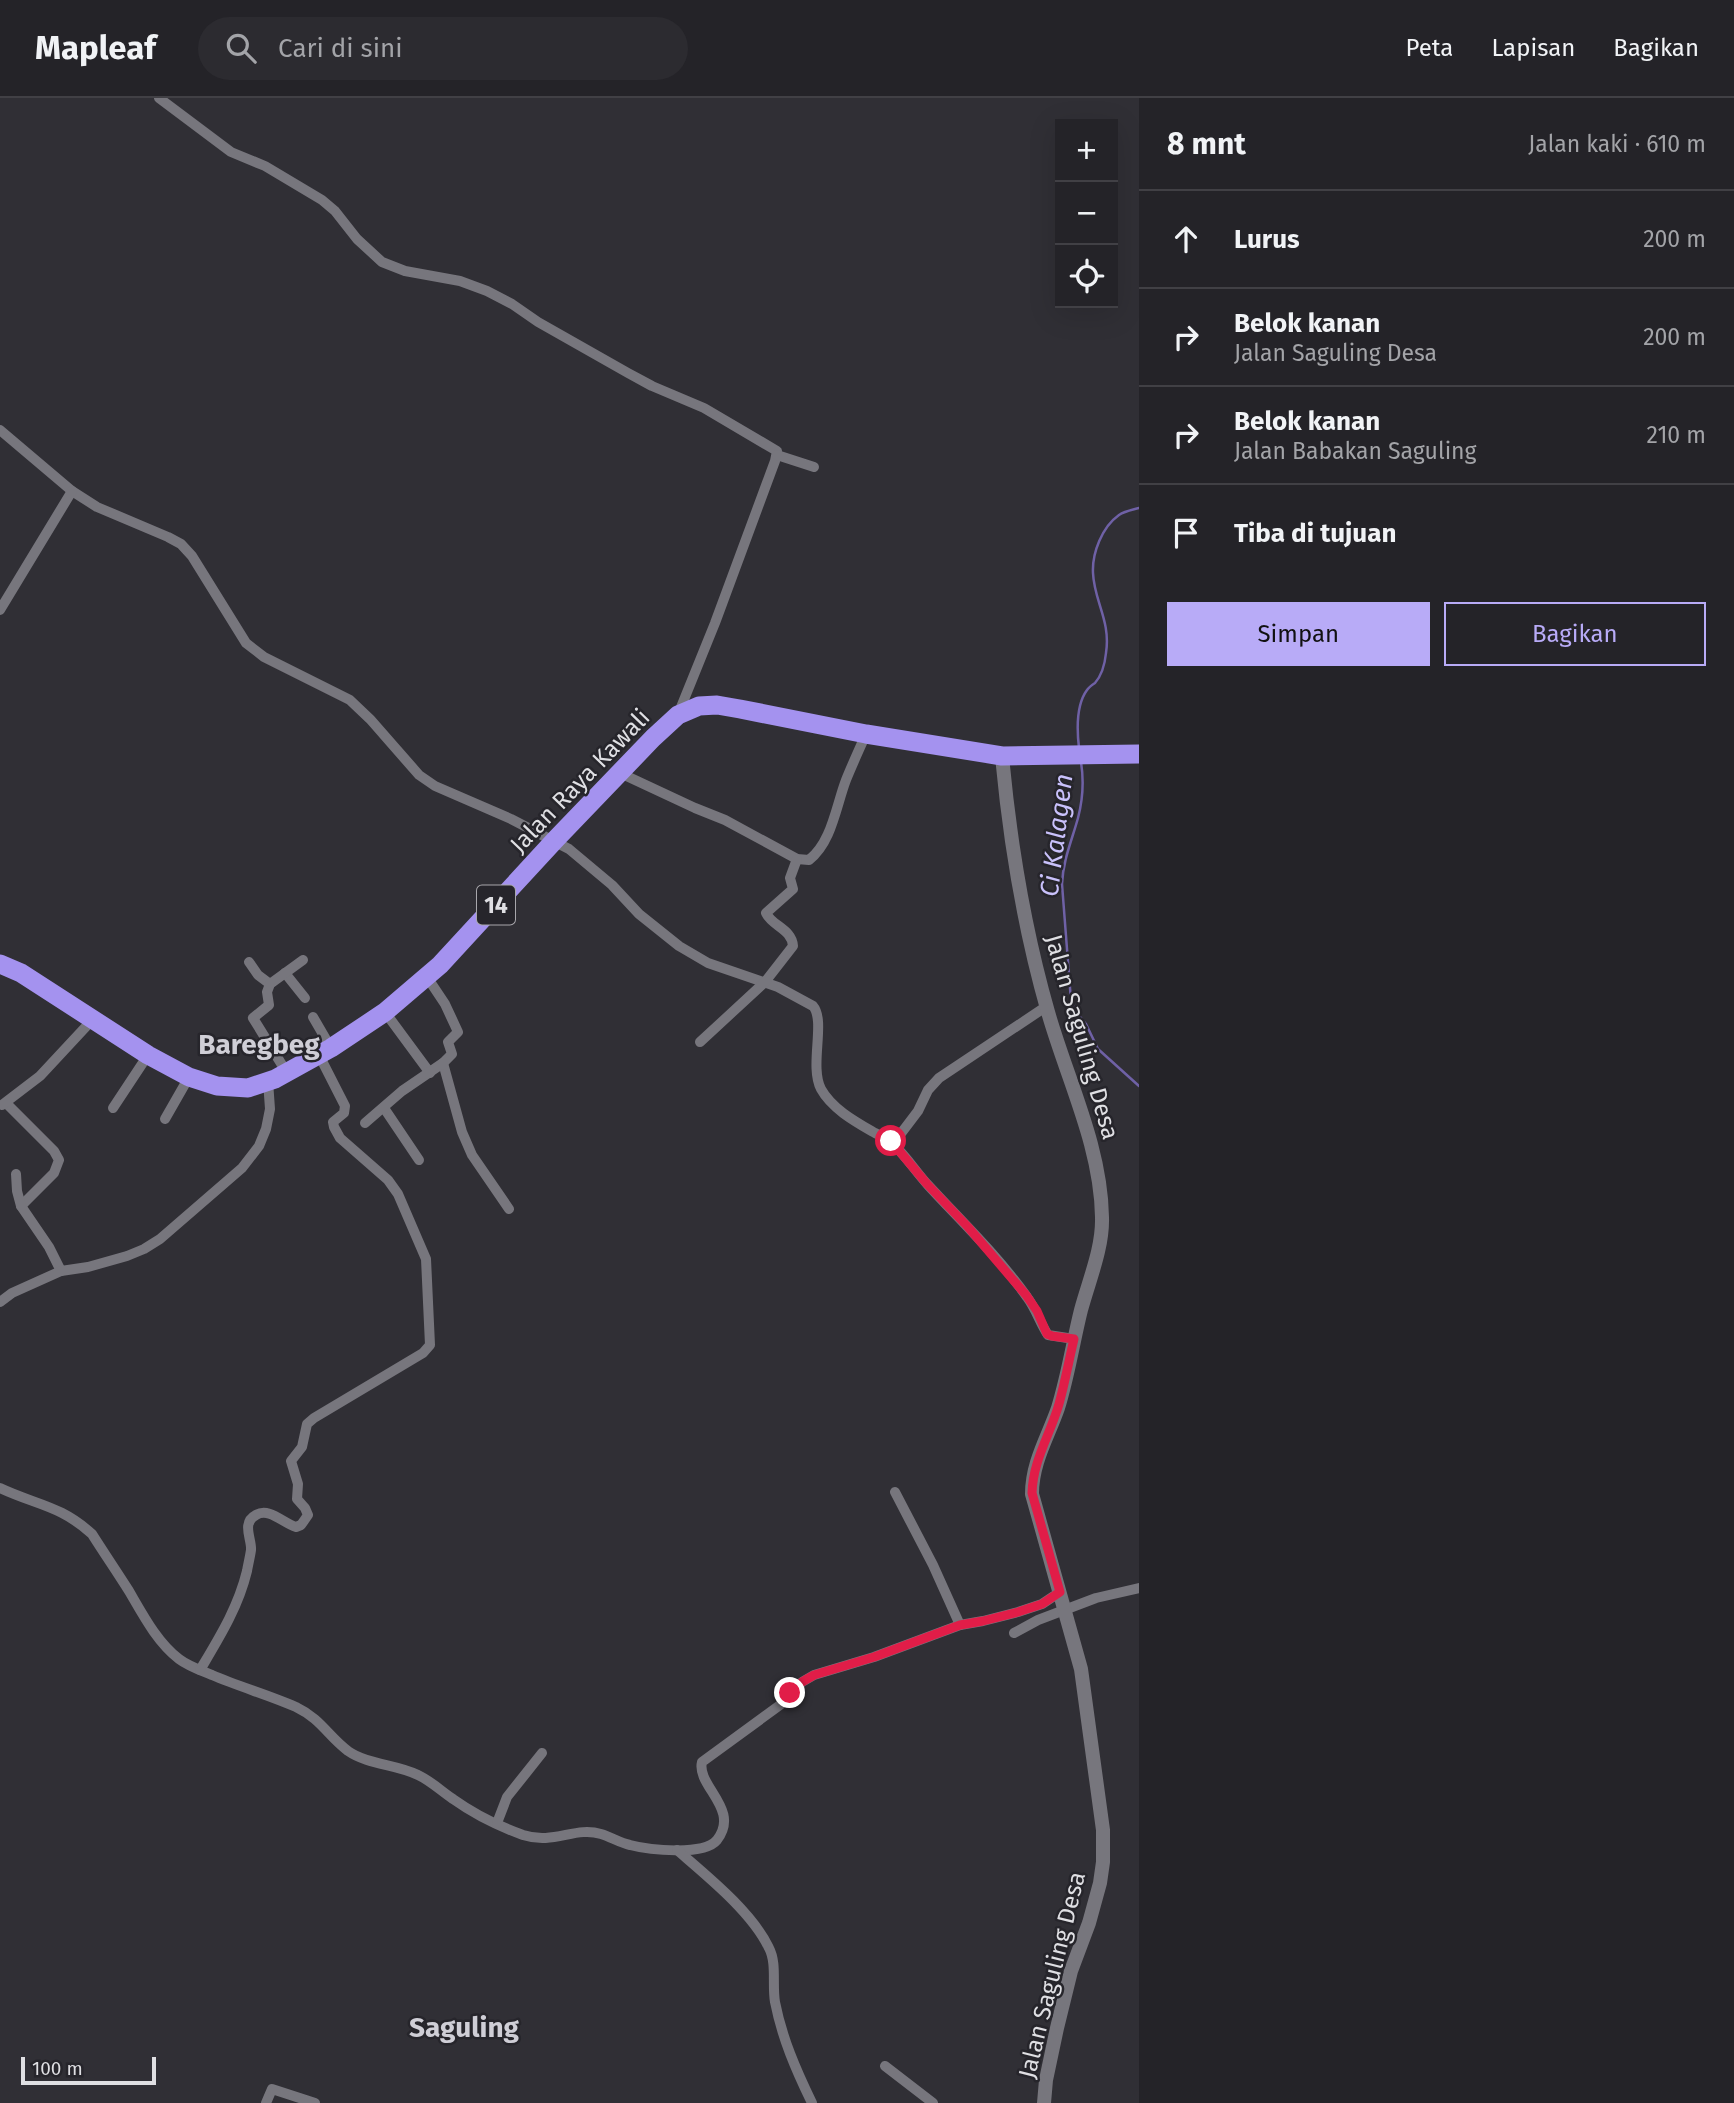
<!DOCTYPE html>
<html lang="id">
<meta charset="utf-8">
<style>
:root{--surface:#242328;--page:#2c2b30;--text:#f1f3f6;--muted:#a3a4a8;--line:#414045;--accent:#b8abf7}
body{margin:0;font-family:"Fira Sans",sans-serif;background:var(--page);color:var(--text)}
.controls{position:absolute;right:21px;top:21px;display:grid;overflow:hidden;border-radius:0px;box-shadow:0 7px 28px #0002}
.controls button{width:63px;height:63px;display:grid;place-items:center;padding:0;border:0;border-bottom:2px solid var(--line);background:var(--surface);color:var(--text);font:35px sans-serif}
.scale{position:absolute;left:21px;bottom:18px;width:135px;box-sizing:border-box;padding-left:7px;border:4px solid #dfdfe3;border-top:0;font-size:19px;line-height:24px;white-space:nowrap;color:#dfdfe3;-webkit-text-stroke:5px #26252b;paint-order:stroke}
.stop{position:absolute;width:21px;height:21px;margin:-16px;border:5px solid #e11d48;border-radius:50%;background:#fff}
.stop.end{background:#e11d48;border-color:#fff;box-shadow:0 2px 7px #0008}
.list{margin:0;padding:0;list-style:none}
h2{display:flex;justify-content:space-between;align-items:center;height:91px;margin:0;padding:0 28px;font-size:30px}
h2 small{font-size:23px;font-weight:400;color:var(--muted)}
.list li{display:grid;grid-template-columns:46px 1fr auto;gap:21px;align-items:center;box-sizing:border-box;height:98px;padding:0 28px;border-top:2px solid var(--line)}
.list b{display:block;font-size:26px;white-space:nowrap}
.list p{margin:0;font-size:23px;white-space:nowrap;color:var(--muted)}
.list em{font-size:23px;font-style:normal;color:var(--muted)}
.actions{display:flex;gap:14px;padding:21px 28px}
.actions a{flex:1;padding:16px 0;border:2px solid var(--accent);border-radius:0px;text-align:center;font-size:24px;color:var(--accent)}
.actions .main{background:var(--accent);color:#111}
.icon{flex:none;width:38px;height:38px;fill:none;stroke:currentColor;stroke-width:2;stroke-linecap:round;stroke-linejoin:round}
.map{position:relative;flex:none;width:1139px;height:2005px;overflow:hidden}
header{display:flex;align-items:center;gap:42px;box-sizing:border-box;height:98px;padding:0 35px;background:var(--surface);border-bottom:2px solid var(--line)}
header strong{font-size:33px}
nav{display:flex;gap:38px;margin-inline-start:auto;font-size:24px}
.search{width:490px;height:63px;background:var(--page);display:flex;align-items:center;gap:18px;box-sizing:border-box;padding:0 24px;border-radius:38px;color:var(--muted);font-size:26px}
main{display:flex}
aside{flex:1;background:var(--surface)}
.map>svg:first-child{display:block}
</style>
<header>
<strong>Mapleaf</strong>
<div class="search"><svg class="icon" aria-label="search" viewBox="0 0 24 24"><circle cx="10" cy="10" r="6"/><path d="M15 15l6 6"/></svg>Cari di sini</div>
<nav><a>Peta</a><a>Lapisan</a><a>Bagikan</a></nav>
</header>
<main>
<div class="map">
<svg width="1139" height="2005" viewBox="0 0 1139 2005">
<rect width="100%" height="100%" fill="#302f35"/>
<g fill="none" stroke-linecap="round" stroke-linejoin="round">
<g stroke="#6f61a6" stroke-width="2.5">
<path d="M1079,650C1077,633 1076,607 1087,592C1089,589 1092,587 1095,585C1102,577 1105,565 1106,555C1111,523 1094,503 1093,475C1092,455 1102,429 1119,417C1125,413 1132,412 1139,410"/>
<path d="M1081,664C1084,683 1083,701 1078,720C1072,742 1063,762 1062,786L1071,903L1075,913L1086,926L1098,951L1139,988"/>
</g>
<g stroke="#77767d" stroke-width="10">
<polyline points="159,0 231,54 265,68 322,102 335,113 357,141 382,164 405,173 460,183 487,193 512,206 538,224 628,275 652,288 704,310 777,353 775,363 715,525 679,614"/>
<path d="M0,332L72,393L97,409L168,439L181,446L192,458L246,545L264,559L350,602L370,621L419,677L435,688L511,721L569,751L612,787L639,816L679,848L708,865L778,889L813,908C826,923 809,968 821,991C832,1011 856,1024 875,1035C881,1038 888,1041 893,1046C906,1058 916,1074 928,1087C961,1123 998,1158 1027,1199C1036,1211 1040,1225 1048,1237L1074,1241"/>
<polyline points="777,357 814,369"/>
<polyline points="0,512 72,393"/>
<path d="M620,675L695,710L725,722L797,761L809,762C832,744 836,708 846,682C852,667 859,652 866,636"/>
<polyline points="249,864 258,877 270,886"/>
<polyline points="285,875 305,900"/>
<polyline points="385,914 430,975"/>
<polyline points="313,919 331,950"/>
<path d="M700,944L765,884L793,848C792,831 772,828 766,815L793,791L790,780L797,761"/>
<polyline points="443,965 462,1034 472,1057 509,1111"/>
<polyline points="287,975 253,920 269,907 267,894 270,886 303,862"/>
<polyline points="6,1005 54,1053 59,1062 54,1075 21,1108"/>
<polyline points="2,1007 40,978 93,921"/>
<polyline points="113,1010 148,957"/>
<polyline points="384,1010 419,1062"/>
<polyline points="165,1021 189,979"/>
<polyline points="365,1025 402,993 443,965 452,956 448,944 458,934 445,906 427,879"/>
<polyline points="891,1043 896,1042 918,1013 928,992 939,980 1047,908"/>
<polyline points="16,1076 17,1093 21,1108 49,1149 61,1173"/>
<polyline points="0,1204 12,1195 61,1173 88,1169 127,1158 144,1151 160,1141 242,1070 259,1048 266,1031 270,1011 268,983"/>
<path d="M0,1390C36,1407 60,1407 92,1436C104,1455 117,1474 129,1493C143,1517 157,1544 179,1561C188,1568 202,1573 212,1577C240,1589 269,1597 296,1609C321,1621 328,1638 348,1653C368,1667 396,1666 418,1677C431,1683 441,1693 453,1701C474,1716 498,1728 523,1737C554,1747 575,1728 601,1736C611,1739 620,1745 630,1747C649,1752 704,1758 717,1742C741,1711 696,1688 702,1664L780,1607L802,1584L814,1577L874,1559L960,1527L983,1523L1018,1514L1042,1506L1060,1494"/>
<polyline points="895,1394 933,1467 960,1527"/>
<polyline points="1014,1535 1038,1522 1096,1500 1139,1490"/>
<path d="M200,1572C219,1540 238,1510 247,1473C248,1467 250,1459 251,1452C252,1441 241,1425 256,1417C269,1409 283,1425 296,1429L301,1427L308,1417L305,1410L297,1401L298,1386L291,1363L302,1349L307,1326L314,1320L423,1255L430,1247L426,1161L398,1096L388,1082L340,1040L334,1029L333,1024L344,1015L345,1008L319,957"/>
<polyline points="497,1725 507,1699 542,1655"/>
<path d="M677,1752C707,1778 752,1814 769,1850C777,1865 772,1887 775,1904C782,1940 796,1972 812,2005"/>
<polyline points="885,1968 933,2005"/>
<polyline points="266,2005 272,1991 315,2005"/>
</g>
<path stroke="#77767d" stroke-width="14" d="M1002,658C1010,745 1024,830 1048,914C1067,981 1101,1048 1102,1119C1103,1150 1089,1182 1081,1212C1073,1244 1068,1278 1058,1310C1048,1339 1032,1364 1032,1396L1081,1571L1103,1732V1764L1100,1785L1089,1825L1071,1873L1057,1930L1046,1982L1044,2005"/>
<polyline stroke="#a492ef" stroke-width="19" points="0,866 21,875 148,957 189,979 217,988 248,990 275,981 331,950 385,914 440,867 555,742 653,640 678,617 699,608 717,607 740,611 866,636 1002,658 1139,656"/>
</g>
<g fill="none" stroke-linecap="round" stroke-linejoin="round">
<path stroke="#e11d48" stroke-width="9" d="M790,1595L802,1584L814,1577L874,1559L960,1527L983,1523L1018,1514L1042,1506L1060,1494L1032,1395C1033,1362 1050,1337 1059,1306C1065,1284 1069,1262 1074,1241L1052,1238L1047,1236L1037,1213L1026,1197L968,1129L927,1086L891,1043"/>
</g>
<g text-anchor="middle" stroke-width="5" stroke-linejoin="round" paint-order="stroke">
<rect fill="#26252b" stroke="#a8a7ac" stroke-width="2" x="477" y="787.5" width="38" height="39" rx="5"/>
<g font-size="23" font-weight="bold" fill="#dfdfe3">
<text x="496" y="815">14</text>
</g>
<g font-size="24" fill="#dfdfe3" stroke="#26252b">
<text transform="translate(580 683) rotate(-46)" y="8">Jalan Raya Kawali</text>
<text transform="translate(1082 939) rotate(74)" y="8">Jalan Saguling Desa</text>
<text transform="translate(1052 1877) rotate(-76)" y="8">Jalan Saguling Desa</text>
</g>
<g font-size="26" font-style="italic" fill="#c9c1fb" stroke="#26252b">
<text transform="translate(1056 737) rotate(-83)" y="9">Ci Kalagen</text>
</g>
<g font-size="28" font-weight="bold" fill="#cfced6" stroke="#26252b">
<text x="259" y="956">Baregbeg</text>
<text x="464" y="1939">Saguling</text>
</g>
</g>
</svg>
<div class="controls">
<button>+</button>
<button>−</button>
<button><svg class="icon" aria-label="locate" viewBox="0 0 24 24"><circle cx="12" cy="12" r="6"/><path d="M12 2v4M12 18v4M2 12h4M18 12h4"/></svg></button>
</div>
<div class="scale">100 m</div>
<div class="stop" style="left:891px;top:1043px"></div>
<div class="stop end" style="left:790px;top:1595px"></div>
</div>
<aside>
<h2>8 mnt<small>Jalan kaki · 610 m</small></h2>
<ul class="list">
<li><svg class="icon" aria-label="ahead" viewBox="0 0 24 24"><path d="M12 20V5M6 11l6-6 6 6"/></svg><div><b>Lurus</b></div><em>200 m</em></li>
<li><svg class="icon" aria-label="right" viewBox="0 0 24 24"><path d="M7 20v-9h11M14 6l5 5-5 5"/></svg><div><b>Belok kanan</b><p>Jalan Saguling Desa</p></div><em>200 m</em></li>
<li><svg class="icon" aria-label="right" viewBox="0 0 24 24"><path d="M7 20v-9h11M14 6l5 5-5 5"/></svg><div><b>Belok kanan</b><p>Jalan Babakan Saguling</p></div><em>210 m</em></li>
<li><svg class="icon" aria-label="arrive" viewBox="0 0 24 24"><path d="M6 21V4h12l-3 4 3 4H6"/></svg><div><b>Tiba di tujuan</b></div></li>
</ul>
<div class="actions"><a class="main">Simpan</a><a>Bagikan</a></div>
</aside>
</main>
